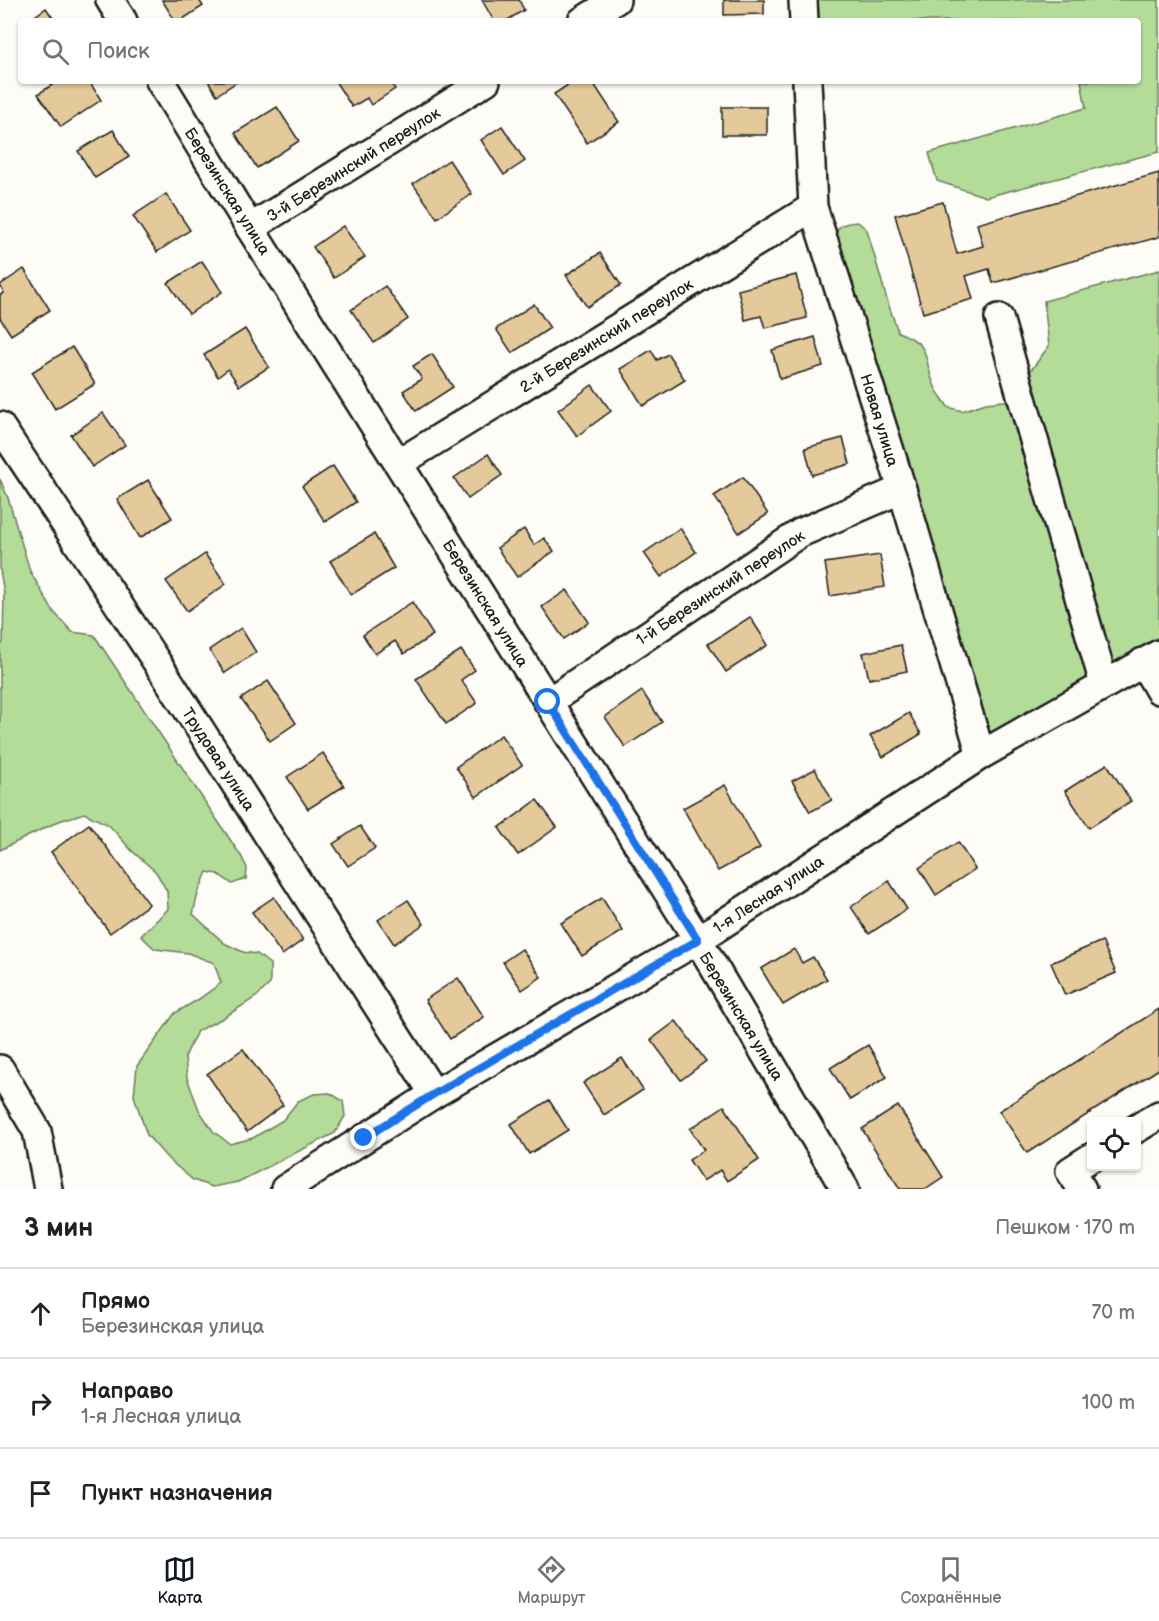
<!DOCTYPE html>
<html lang="ru">
<meta charset="utf-8">
<style>
:root{--surface:#fff;--page:#f6f6f6;--text:#202124;--muted:#757577;--line:#e0e0e0;--accent:#111827}
body{margin:0;font-family:"Balsamiq Sans",sans-serif;background:var(--page);color:var(--text)}
.controls{position:absolute;right:18px;bottom:18px;display:grid;overflow:hidden;border-radius:6px;box-shadow:0 2px 4px #0004}
.controls button{width:54px;height:54px;display:grid;place-items:center;padding:0;border:0;border-bottom:2px solid var(--line);background:var(--surface);color:var(--text);font:30px sans-serif}
.stop{position:absolute;width:18px;height:18px;margin:-14px;border:4px solid #1a73e8;border-radius:50%;background:#fff}
.stop.end{background:#1a73e8;border-color:#fff;box-shadow:0 2px 6px #0008}
.list{margin:0;padding:0;list-style:none}
h2{display:flex;justify-content:space-between;align-items:center;height:78px;margin:0;padding:0 24px;font-size:26px}
h2 small{font-size:20px;font-weight:400;color:var(--muted)}
.list li{display:grid;grid-template-columns:39px 1fr auto;gap:18px;align-items:center;box-sizing:border-box;height:90px;padding:0 24px;border-top:2px solid var(--line)}
.list b{display:block;font-size:22px;white-space:nowrap}
.list p{margin:0;font-size:20px;white-space:nowrap;color:var(--muted)}
.list em{font-size:20px;font-style:normal;color:var(--muted)}
.icon{flex:none;width:33px;height:33px;fill:none;stroke:currentColor;stroke-width:2;stroke-linecap:round;stroke-linejoin:round}
.map{position:relative;flex:none;width:1159px;height:1189px;overflow:hidden}
.search{position:absolute;background:var(--surface);box-shadow:0 2px 4px #0004;left:18px;right:18px;top:18px;height:66px;display:flex;align-items:center;gap:15px;box-sizing:border-box;padding:0 21px;border-radius:6px;color:var(--muted);font-size:22px}
.sheet{height:348px;background:var(--surface)}
nav{display:flex;justify-content:space-around;align-items:center;box-sizing:border-box;height:84px;border-top:2px solid var(--line);background:var(--surface);font-size:16px;color:var(--muted)}
nav a{display:grid;justify-items:center;gap:3px}
nav .on{color:var(--accent)}
.map>svg:first-child{display:block}
</style>
<div class="map">
<svg width="1159" height="1189" viewBox="0 0 1159 1189">
<rect width="100%" height="100%" fill="#fdfcf7"/>
<filter id="ink" filterUnits="userSpaceOnUse"><feTurbulence type="fractalNoise" baseFrequency=".0167" numOctaves="2"/><feDisplacementMap in="SourceGraphic" scale="12" xChannelSelector="R" yChannelSelector="G"/><feConvolveMatrix kernelMatrix="1 2 1 2 8 2 1 2 1" color-interpolation-filters="sRGB"/></filter>
<g filter="url(#ink)">
<g fill="#b3dc99" stroke="#687c5a" stroke-width="1.5">
<polygon points="816,0 1159,0 1159,152 986,197 937,181 929,153 1086,108 1081,81 1138,81 1138,21 817,21"/>
<path d="M858,222L867,230L887,300L898,332C934,345 922,359 935,387C938,394 944,400 948,407L962,411L986,403L1012,400L1092,676L990,736L837,246C834,227 839,223 858,222Z"/>
<polygon points="1159,270 1159,637 1111,665 1029,373 1049,346 1044,301"/>
<polygon points="0,479 8,498 30,571 53,611 72,632 94,635 241,856 247,868 246,879 232,884 218,874 207,872 198,893 193,914 224,943 243,952 257,954 270,964 270,984 256,997 223,1018 197,1031 185,1057 187,1078 199,1110 213,1131 230,1144 253,1138 283,1120 298,1101 314,1094 330,1093 343,1101 345,1116 335,1133 238,1182 212,1187 193,1180 168,1159 147,1135 134,1096 137,1066 175,1013 199,999 221,983 214,963 188,953 155,949 141,936 168,909 167,891 156,872 132,851 109,825 84,813 59,821 0,850 0,647 3,642 4,593 0,570"/>
</g>
<g fill="#e4ca9a" stroke="#1c1c1c" stroke-width="1.5">
<polygon points="162,0 199,0 203,6 180,21 175,21"/>
<polygon points="482,0 519,0 524,10 506,21 494,21"/>
<polygon points="724,0 764,0 764,14 724,15"/>
<polygon points="46,8 55,21 28,21"/>
<polygon points="58,81 89,81 101,100 61,127 38,94"/>
<polygon points="208,81 238,81 217,95"/>
<polygon points="335,81 390,81 395,89 371,105 367,98 352,107"/>
<polygon points="574,81 592,81 619,122 587,143 554,94"/>
<polygon points="277,107 299,141 257,168 235,133"/>
<rect x="722" y="107" width="45" height="28"/>
<polygon points="502,126 525,161 504,175 481,140"/>
<polygon points="113,130 129,157 95,178 78,151"/>
<polygon points="449,160 472,194 437,218 413,184"/>
<polygon points="1159,173 1159,237 993,283 989,269 966,276 973,299 923,313 895,215 943,202 957,254 983,246 977,224"/>
<polygon points="166,194 190,230 157,252 133,216"/>
<polygon points="343,226 365,257 334,278 313,247"/>
<polygon points="600,253 621,285 587,307 566,275"/>
<polygon points="202,261 222,292 189,314 168,283"/>
<polygon points="24,269 50,310 11,335 0,318 0,295 4,293 0,285"/>
<polygon points="796,275 807,318 765,328 761,316 745,320 738,290"/>
<polygon points="385,286 408,319 374,343 351,310"/>
<polygon points="534,304 550,328 512,353 496,329"/>
<polygon points="245,329 269,367 239,386 228,369 218,377 204,355"/>
<polygon points="815,337 823,366 780,379 772,350"/>
<polygon points="72,347 95,384 55,409 32,372"/>
<polygon points="651,350 657,360 668,354 685,380 643,406 620,369"/>
<polygon points="432,354 453,387 416,411 403,391 422,379 413,366"/>
<polygon points="592,385 611,411 577,436 558,410"/>
<polygon points="103,413 125,445 92,467 71,435"/>
<polygon points="843,438 850,464 812,475 805,448"/>
<polygon points="488,454 502,475 468,499 454,478"/>
<polygon points="333,466 356,502 325,522 302,486"/>
<polygon points="743,477 768,514 739,533 714,496"/>
<polygon points="148,480 172,518 140,538 117,499"/>
<polygon points="680,528 696,552 661,577 644,553"/>
<polygon points="524,529 534,545 544,538 554,551 517,577 497,548"/>
<polygon points="374,534 394,568 351,595 330,561"/>
<polygon points="205,554 226,584 187,611 166,581"/>
<polygon points="880,555 885,587 830,596 825,563"/>
<polygon points="567,590 589,622 564,639 542,607"/>
<polygon points="412,602 433,635 404,654 395,641 375,654 363,635"/>
<polygon points="750,617 768,645 726,672 708,644"/>
<polygon points="241,628 256,652 225,673 209,650"/>
<polygon points="901,645 907,671 869,679 863,653"/>
<polygon points="461,650 475,670 461,680 477,703 446,724 416,679"/>
<polygon points="268,681 296,723 270,741 241,699"/>
<polygon points="642,691 662,722 625,747 605,717"/>
<polygon points="909,713 921,734 883,757 870,736"/>
<polygon points="501,735 522,765 476,797 456,767"/>
<polygon points="323,753 344,786 308,809 287,777"/>
<polygon points="1107,764 1131,801 1089,828 1065,791"/>
<polygon points="815,769 832,800 810,812 792,781"/>
<polygon points="725,785 760,848 718,871 683,808"/>
<polygon points="537,800 557,827 518,855 499,828"/>
<polygon points="89,824 149,904 110,933 51,852"/>
<polygon points="360,826 375,848 348,866 333,844"/>
<polygon points="958,842 975,869 936,895 919,868"/>
<polygon points="889,881 907,909 869,934 851,907"/>
<polygon points="274,897 303,940 282,955 252,912"/>
<polygon points="602,898 623,931 582,956 561,923"/>
<polygon points="408,900 424,924 394,944 378,920"/>
<polygon points="1102,941 1116,973 1065,995 1051,963"/>
<polygon points="522,949 541,977 522,990 503,962"/>
<polygon points="794,949 802,963 813,957 827,979 783,1005 761,969"/>
<polygon points="458,978 484,1017 450,1039 425,1000"/>
<polygon points="1159,1009 1159,1069 1027,1153 999,1111"/>
<polygon points="676,1021 706,1061 681,1080 651,1040"/>
<polygon points="868,1045 887,1077 850,1100 830,1068"/>
<polygon points="243,1049 283,1105 247,1132 207,1074"/>
<polygon points="622,1058 643,1090 604,1115 583,1083"/>
<polygon points="549,1100 568,1130 529,1154 511,1124"/>
<polygon points="724,1106 759,1160 727,1181 720,1170 703,1181 689,1160 704,1150 690,1129"/>
<polygon points="898,1106 943,1177 925,1189 900,1189 862,1129"/>
</g>
<g fill="none" stroke-linecap="round" stroke-linejoin="round">
<g stroke="#1c1c1c" stroke-width="32">
<g id="minor">
<polyline points="110,0 123,21"/>
<polyline points="803,0 804,21"/>
<polyline points="582,21 616,0"/>
<polyline points="160,81 250,228 698,940 845,1189"/>
<polyline points="807,81 813,207 902,489 981,755"/>
<polyline points="250,228 486,81"/>
<polyline points="999,318 1104,684"/>
<polyline points="0,426 164,673 434,1094"/>
<polyline points="399,463 813,207"/>
<polyline points="1143,662 1159,690"/>
<polyline points="548,702 800,533 902,489"/>
<polyline points="0,1069 37,1131 48,1189"/>
<polyline points="1136,1129 1159,1115"/>
<polyline points="285,1189 434,1094 698,940 981,755 1159,654"/>
<polyline points="1082,1189 1070,1171 1092,1157"/>
</g>
</g>
<use href="#minor" stroke="#fdfcf7" stroke-width="27"/>
</g>
</g>
<g fill="none" stroke-linecap="round" stroke-linejoin="round" filter="url(#ink)">
<polyline stroke="#1a73e8" stroke-width="8" points="364,1138 434,1094 698,940 548,702"/>
</g>
<g text-anchor="middle" stroke-width="5" stroke-linejoin="round" paint-order="stroke">
<g font-size="16" fill="#1c1c1c" stroke="#fdfcf7">
<text transform="translate(353 164) rotate(-32)" y="6">3-й Березинский переулок</text>
<text transform="translate(228 191) rotate(58)" y="6">Березинская улица</text>
<text transform="translate(606 335) rotate(-32)" y="6">2-й Березинский переулок</text>
<text transform="translate(880 420) rotate(73)" y="6">Новая улица</text>
<text transform="translate(720 587) rotate(-33)" y="6">1-й Березинский переулок</text>
<text transform="translate(486 603) rotate(58)" y="6">Березинская улица</text>
<text transform="translate(219 759) rotate(57)" y="6">Трудовая улица</text>
<text transform="translate(768 894) rotate(-33)" y="6">1-я Лесная улица</text>
<text transform="translate(742 1016) rotate(59)" y="6">Березинская улица</text>
</g>
</g>
</svg>
<div class="controls">
<button><svg class="icon" aria-label="locate" viewBox="0 0 24 24"><circle cx="12" cy="12" r="6"/><path d="M12 2v4M12 18v4M2 12h4M18 12h4"/></svg></button>
</div>
<div class="stop" style="left:548px;top:702px"></div>
<div class="stop end" style="left:364px;top:1138px"></div>
<div class="search"><svg class="icon" aria-label="search" viewBox="0 0 24 24"><circle cx="10" cy="10" r="6"/><path d="M15 15l6 6"/></svg>Поиск</div>
</div>
<section class="sheet">
<h2>3 мин<small>Пешком · 170 m</small></h2>
<ul class="list">
<li><svg class="icon" aria-label="ahead" viewBox="0 0 24 24"><path d="M12 20V5M6 11l6-6 6 6"/></svg><div><b>Прямо</b><p>Березинская улица</p></div><em>70 m</em></li>
<li><svg class="icon" aria-label="right" viewBox="0 0 24 24"><path d="M7 20v-9h11M14 6l5 5-5 5"/></svg><div><b>Направо</b><p>1-я Лесная улица</p></div><em>100 m</em></li>
<li><svg class="icon" aria-label="arrive" viewBox="0 0 24 24"><path d="M6 21V4h12l-3 4 3 4H6"/></svg><div><b>Пункт назначения</b></div></li>
</ul>
</section>
<nav>
<a class="on"><svg class="icon" aria-label="map" viewBox="0 0 24 24"><path d="M3 6l6-2 6 2 6-2v14l-6 2-6-2-6 2zM9 4v14M15 6v14"/></svg>Карта</a>
<a><svg class="icon" aria-label="directions" viewBox="0 0 24 24"><path d="M12 3l9 9-9 9-9-9zM9 14v-3h6M13 9l2 2-2 2"/></svg>Маршрут</a>
<a><svg class="icon" aria-label="saved" viewBox="0 0 24 24"><path d="M7 4h10v16l-5-4-5 4z"/></svg>Сохранённые</a>
</nav>
